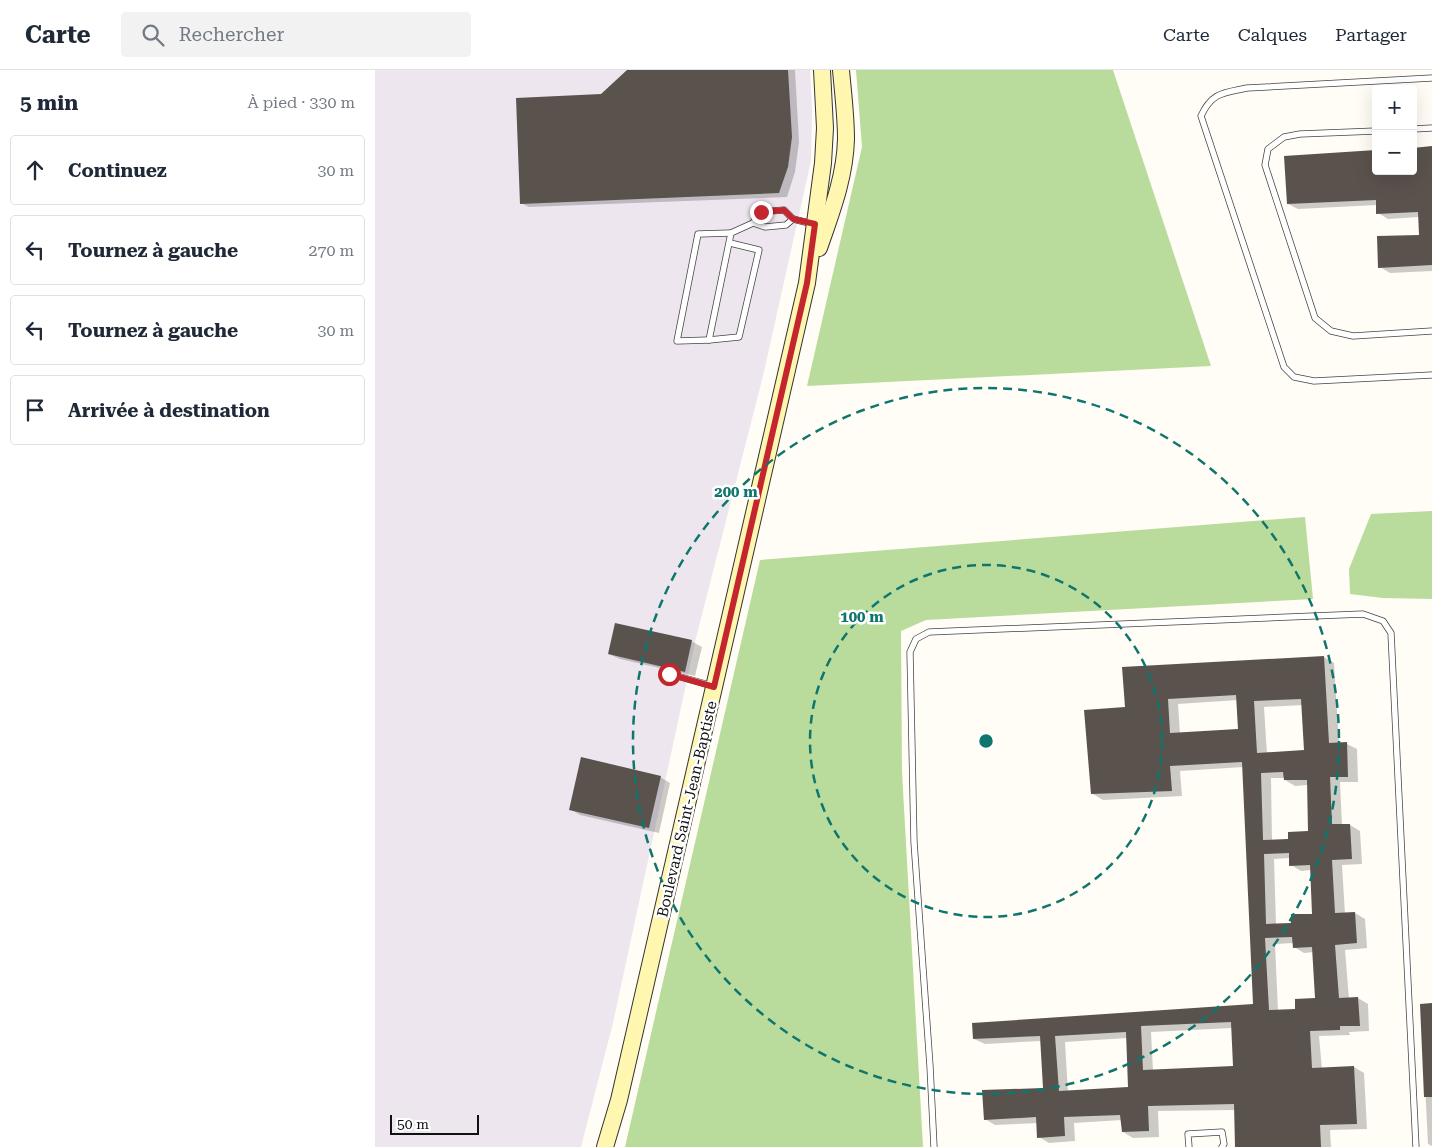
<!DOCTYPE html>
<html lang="fr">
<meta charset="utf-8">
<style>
:root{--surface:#fff;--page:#f2f2f3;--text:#1f2937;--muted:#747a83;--line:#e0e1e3}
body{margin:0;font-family:"Roboto Serif",serif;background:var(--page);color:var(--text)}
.controls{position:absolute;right:15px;top:15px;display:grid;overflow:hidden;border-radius:5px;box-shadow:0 5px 20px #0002}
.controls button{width:45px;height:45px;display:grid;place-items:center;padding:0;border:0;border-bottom:1px solid var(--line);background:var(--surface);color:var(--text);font:25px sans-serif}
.scale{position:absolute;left:15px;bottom:12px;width:89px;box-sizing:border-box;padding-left:5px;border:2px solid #111;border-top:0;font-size:14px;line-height:18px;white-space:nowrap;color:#111;-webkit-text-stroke:4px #fff;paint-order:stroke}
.stop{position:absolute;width:15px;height:15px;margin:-11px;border:4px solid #c4262e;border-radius:50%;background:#fff}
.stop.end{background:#c4262e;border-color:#fff;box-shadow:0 1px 5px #0008}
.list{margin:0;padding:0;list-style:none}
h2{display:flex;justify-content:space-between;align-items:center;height:65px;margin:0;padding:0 20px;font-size:21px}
h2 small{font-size:16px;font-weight:400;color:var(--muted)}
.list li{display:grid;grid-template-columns:32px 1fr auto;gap:15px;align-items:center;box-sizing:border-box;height:70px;margin:0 10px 10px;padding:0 10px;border:1px solid var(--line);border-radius:5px}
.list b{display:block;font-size:19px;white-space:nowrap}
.list em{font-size:16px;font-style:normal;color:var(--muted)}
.icon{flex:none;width:28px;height:28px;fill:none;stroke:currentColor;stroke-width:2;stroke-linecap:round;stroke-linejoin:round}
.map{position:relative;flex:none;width:1057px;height:1077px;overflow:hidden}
header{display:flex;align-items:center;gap:30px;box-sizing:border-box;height:70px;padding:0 25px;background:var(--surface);border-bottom:1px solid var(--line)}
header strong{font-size:24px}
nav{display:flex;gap:28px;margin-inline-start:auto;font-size:18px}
.search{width:350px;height:45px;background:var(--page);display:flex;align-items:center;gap:12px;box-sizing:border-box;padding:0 18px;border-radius:5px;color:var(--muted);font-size:19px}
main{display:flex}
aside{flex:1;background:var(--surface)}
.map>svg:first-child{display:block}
</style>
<header>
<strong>Carte</strong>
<div class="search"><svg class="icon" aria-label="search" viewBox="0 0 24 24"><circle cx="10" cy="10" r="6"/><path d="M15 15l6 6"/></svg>Rechercher</div>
<nav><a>Carte</a><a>Calques</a><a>Partager</a></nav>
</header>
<main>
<aside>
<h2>5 min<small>À pied · 330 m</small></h2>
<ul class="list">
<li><svg class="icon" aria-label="ahead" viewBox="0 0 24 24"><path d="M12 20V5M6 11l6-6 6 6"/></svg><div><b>Continuez</b></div><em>30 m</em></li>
<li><svg class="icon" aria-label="left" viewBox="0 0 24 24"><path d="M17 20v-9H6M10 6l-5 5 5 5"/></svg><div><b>Tournez à gauche</b></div><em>270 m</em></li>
<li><svg class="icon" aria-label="left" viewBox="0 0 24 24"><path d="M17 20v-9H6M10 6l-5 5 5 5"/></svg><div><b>Tournez à gauche</b></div><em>30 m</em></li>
<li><svg class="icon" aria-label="arrive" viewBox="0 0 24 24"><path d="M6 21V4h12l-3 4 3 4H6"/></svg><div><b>Arrivée à destination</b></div></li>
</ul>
</aside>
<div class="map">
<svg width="1057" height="1077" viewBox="0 0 1057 1077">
<rect width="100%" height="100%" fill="#fffdf5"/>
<polygon fill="#eee6ef" points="0,0 435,0 437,40 436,91 388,306 321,568 238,953 206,1077 0,1077"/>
<g fill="#b9dc9c">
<polygon points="481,0 738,0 836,296 432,316 487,77"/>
<polygon points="1057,441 1057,529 1008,528 975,524 974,499 996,444"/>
<polygon points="930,447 938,529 551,550 526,561 527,702 548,1077 250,1077 385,490"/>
</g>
<g fill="#0003" fill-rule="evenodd">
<polygon points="253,0 420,0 424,72 420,102 412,127 154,137 146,133 227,25"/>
<polygon points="1057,78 1057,201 1015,203 1005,197 1045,166 1044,147 1013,149 1003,143 1002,135 923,139 913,134 1001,101 1038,101"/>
<polygon points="316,571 327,577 320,606 245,589 234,584"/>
<path d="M949,587L959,593L964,674H972L982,679L983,712H965L967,755H975L985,761L987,794L967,795L970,844L980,843L990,849L992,878L970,880L974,929L983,928L993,934L994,961L974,962L975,965L944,966L947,999L979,997L989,1003L992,1059L955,1060L956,1077H861L860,1040L783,1041L784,1067L758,1068L748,1062L747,1050L699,1053L700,1071L674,1073L664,1067L663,1053L620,1055L610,1049L669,1019L666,971L610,974L599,969L879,936L869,697L805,701L807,726L728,730L718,724L752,638ZM863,630L865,660L805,664L803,634ZM928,635L931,681L892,684L889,637ZM896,708H910V710L920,716L933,715L935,762L914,771H897ZM915,788L916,795L926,801L936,800L938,845L917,854L901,855L899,789ZM919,873V877L929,883L939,882L941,929L922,940L903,941L900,874ZM857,958L859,997L778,1001L776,962ZM752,968L755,1018L693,1022L690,972Z"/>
<polygon points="285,707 295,713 284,763 205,745 195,739"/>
<polygon points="1046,935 1057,935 1057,1076 1053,1074"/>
</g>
<g fill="#5a524d" fill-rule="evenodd">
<polygon points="252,0 413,0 417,67 413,97 404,123 145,134 141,28 226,24"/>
<polygon points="1057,76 1057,195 1003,198 1002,166 1044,165 1043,142 1001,144 1001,130 912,134 909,86 1001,80 1001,101 1038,101 1038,78"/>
<polygon points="240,553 317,570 310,602 233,584"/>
<path d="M949,586L954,673L972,672L973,707H955L957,754H975L977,789L957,790L960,843L980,842L982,873L960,875L964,928L983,927L985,956H965V960L935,961L937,998L979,996L982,1054L945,1055L946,1077H860L859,1034L773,1036L774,1061L747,1062L745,1045L689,1047L690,1066L662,1068L661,1047L609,1050L607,1020L668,1018L665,966L598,969L597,953L878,934L867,692L795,696L797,721L716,724L709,640L750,637L747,597ZM861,625L863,659L795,663L793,629ZM926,629L929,680L882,683L879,631ZM908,702L909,710H932L933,761L913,762V769L888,770L886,703ZM914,783V796L935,795L937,844H916V853L891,854L889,784ZM917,867L918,878L937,877L940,928L920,929V939L894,940L890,868ZM856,952L858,996L768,1000L766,956ZM751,962L753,1017L684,1021L680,966Z"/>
<polygon points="206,687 286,706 274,758 194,740"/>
<polygon points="1057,933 1057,1027 1049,1027 1045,934"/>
</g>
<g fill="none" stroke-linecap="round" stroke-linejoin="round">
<g stroke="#444" stroke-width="7">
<g id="lane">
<path d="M1057,8L872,18C849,23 837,22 826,46L909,297L919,307L939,311L1057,305"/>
<polyline points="1038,59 1057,58"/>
<polyline points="1001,61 925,64 909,67 893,79 890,95 940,248 956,261 978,266 1057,261"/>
<polyline points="378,153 390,157 411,155 418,149"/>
<polyline points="355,173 384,180 364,267 334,270 356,163 378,153 385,142 409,140 418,149 438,154"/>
<polyline points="334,270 302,271 323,164 356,163"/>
<polyline points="295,604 338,616"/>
<polyline points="559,1077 555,996 539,772 535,582 541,569 554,562 988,544 1008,551 1016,563 1041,1077"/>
<polyline points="814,1077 813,1064 847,1062 849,1074 847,1077"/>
</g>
</g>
<g stroke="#333" stroke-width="18">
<g id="secondary">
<path d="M444,178C456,143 470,108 471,69C471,46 468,23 466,0"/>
<polyline points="230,1077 244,1030 432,213 448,93 450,58 447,0"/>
</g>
</g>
<use href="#lane" stroke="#fff" stroke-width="5.5"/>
<use href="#secondary" stroke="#fff6b0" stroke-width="16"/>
</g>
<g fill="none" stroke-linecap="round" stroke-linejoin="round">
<polyline stroke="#c4262e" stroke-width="6" points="294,604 339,617 432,213 440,154 418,149 409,140 386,142"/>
</g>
<g fill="none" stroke="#0f766e" stroke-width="2.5" stroke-dasharray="9 6">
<circle cx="611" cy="671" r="176"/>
<circle cx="611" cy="671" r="353"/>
</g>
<g text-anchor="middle" stroke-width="5" stroke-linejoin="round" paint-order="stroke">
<g font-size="15" fill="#111" stroke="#fff">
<text transform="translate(312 739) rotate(-77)" y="5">Boulevard Saint-Jean-Baptiste</text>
</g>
</g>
<circle cx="611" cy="671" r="8" fill="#0f766e" stroke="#fff" stroke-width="2.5"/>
<g font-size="15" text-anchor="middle" font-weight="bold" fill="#0f766e" stroke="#fff" stroke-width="5" stroke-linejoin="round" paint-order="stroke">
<text x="361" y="427">200 m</text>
<text x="487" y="552">100 m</text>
</g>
</svg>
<div class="controls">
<button>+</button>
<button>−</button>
</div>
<div class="scale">50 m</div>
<div class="stop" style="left:294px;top:604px"></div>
<div class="stop end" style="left:386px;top:142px"></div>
</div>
</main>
